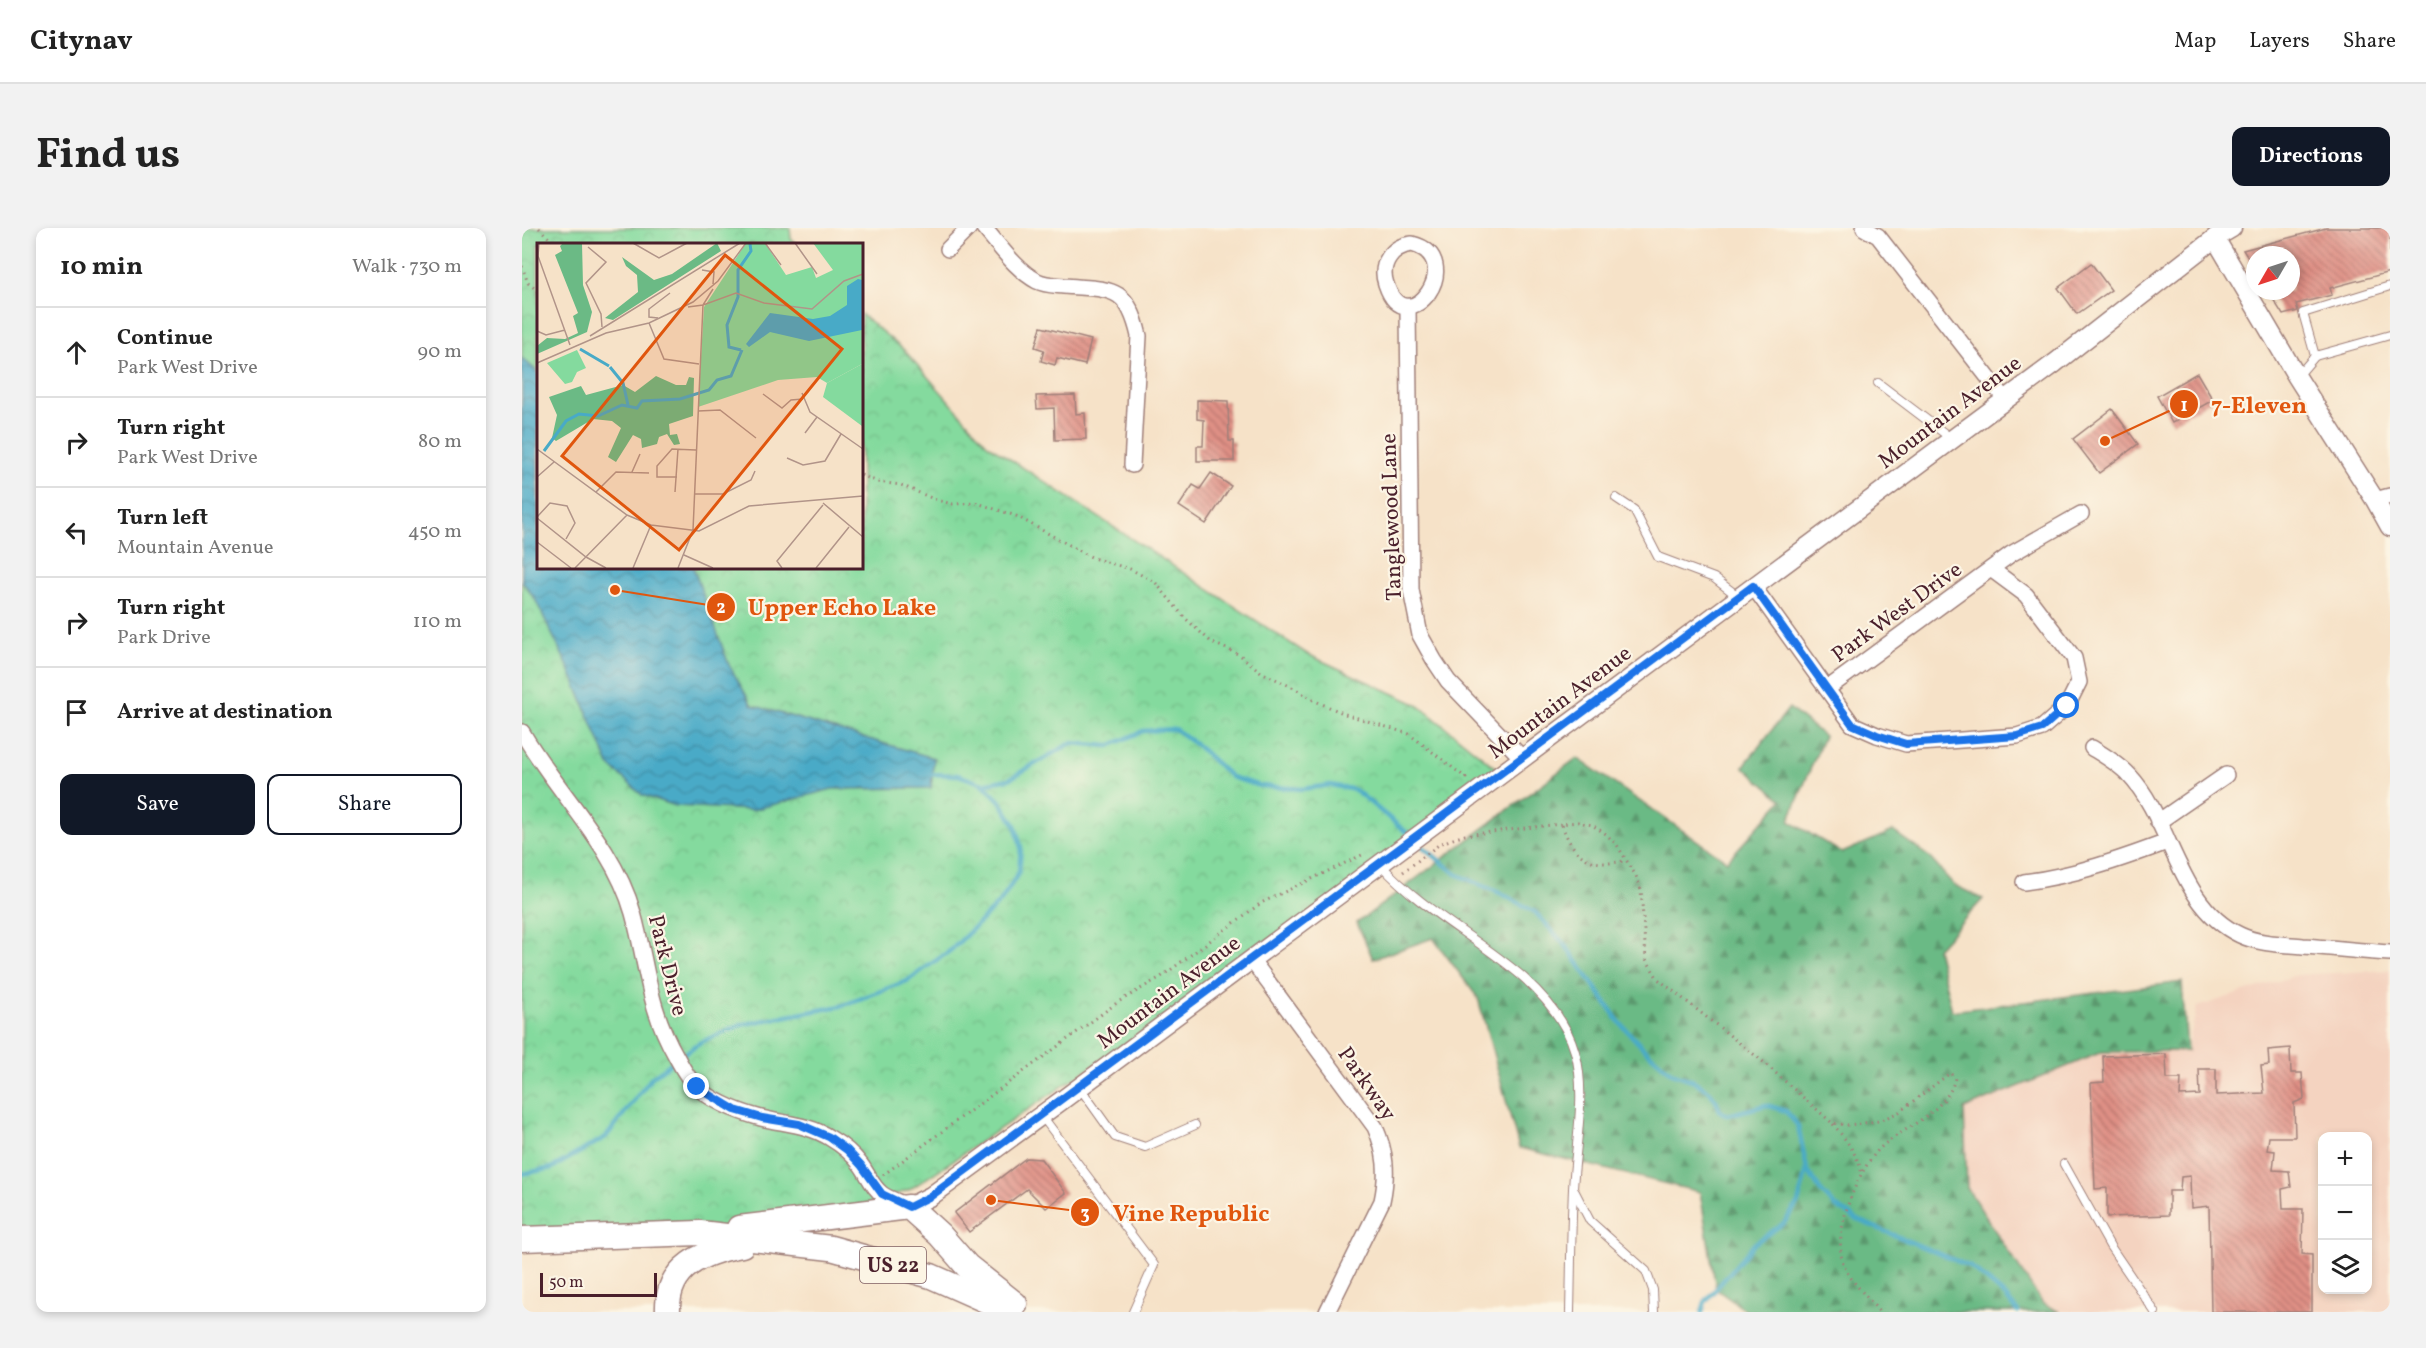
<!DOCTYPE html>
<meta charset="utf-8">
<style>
:root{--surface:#fff;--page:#f2f2f2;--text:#222;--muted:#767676;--line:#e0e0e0;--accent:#111827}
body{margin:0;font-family:Vollkorn,serif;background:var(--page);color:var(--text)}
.controls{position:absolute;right:18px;bottom:18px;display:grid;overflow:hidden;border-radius:12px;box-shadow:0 3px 9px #0003}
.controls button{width:54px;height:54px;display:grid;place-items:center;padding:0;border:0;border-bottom:2px solid var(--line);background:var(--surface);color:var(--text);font:30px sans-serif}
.compass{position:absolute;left:1724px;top:18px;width:54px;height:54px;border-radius:50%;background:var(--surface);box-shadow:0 3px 9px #0003;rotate:231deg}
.scale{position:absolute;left:18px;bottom:15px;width:117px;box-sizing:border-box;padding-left:6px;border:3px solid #4a1f2b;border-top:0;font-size:16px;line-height:21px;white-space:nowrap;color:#4a1f2b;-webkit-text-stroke:4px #fcf5e5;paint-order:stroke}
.stop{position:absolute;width:18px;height:18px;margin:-14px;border:4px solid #1a73e8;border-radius:50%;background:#fff}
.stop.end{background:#1a73e8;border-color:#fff;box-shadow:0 2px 6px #0008}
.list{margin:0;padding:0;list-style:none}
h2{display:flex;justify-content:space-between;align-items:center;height:78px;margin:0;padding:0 24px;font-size:26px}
h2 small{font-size:20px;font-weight:400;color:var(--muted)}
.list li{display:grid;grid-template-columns:39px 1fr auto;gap:18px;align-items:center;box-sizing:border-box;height:90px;padding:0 24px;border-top:2px solid var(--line)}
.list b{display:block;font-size:22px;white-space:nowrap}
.list p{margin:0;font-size:20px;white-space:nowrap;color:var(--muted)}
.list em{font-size:20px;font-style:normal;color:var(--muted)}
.actions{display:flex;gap:12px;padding:18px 24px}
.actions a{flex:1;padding:14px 0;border:2px solid var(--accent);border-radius:12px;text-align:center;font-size:21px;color:var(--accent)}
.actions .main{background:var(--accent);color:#fff}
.icon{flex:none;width:33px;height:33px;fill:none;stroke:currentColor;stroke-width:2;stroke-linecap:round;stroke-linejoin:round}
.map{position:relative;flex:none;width:1868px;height:1084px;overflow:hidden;border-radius:12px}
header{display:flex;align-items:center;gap:36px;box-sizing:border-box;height:84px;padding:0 30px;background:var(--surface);border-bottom:2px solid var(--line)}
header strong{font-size:28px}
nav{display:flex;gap:33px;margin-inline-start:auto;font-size:21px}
.intro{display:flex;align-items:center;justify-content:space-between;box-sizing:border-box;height:144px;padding:0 36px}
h1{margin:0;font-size:42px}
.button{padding:15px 27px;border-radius:12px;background:var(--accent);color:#fff;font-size:21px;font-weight:700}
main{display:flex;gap:36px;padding:0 36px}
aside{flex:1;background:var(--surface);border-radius:12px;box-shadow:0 3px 9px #0003}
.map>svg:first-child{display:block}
</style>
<header>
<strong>Citynav</strong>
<nav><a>Map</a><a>Layers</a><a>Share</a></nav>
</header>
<div class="intro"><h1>Find us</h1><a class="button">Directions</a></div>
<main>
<aside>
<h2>10 min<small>Walk · 730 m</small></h2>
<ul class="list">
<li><svg class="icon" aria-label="ahead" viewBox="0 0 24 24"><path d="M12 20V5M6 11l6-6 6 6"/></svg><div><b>Continue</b><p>Park West Drive</p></div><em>90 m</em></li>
<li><svg class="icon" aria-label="right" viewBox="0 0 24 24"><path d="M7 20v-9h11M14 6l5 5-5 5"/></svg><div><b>Turn right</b><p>Park West Drive</p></div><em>80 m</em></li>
<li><svg class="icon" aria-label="left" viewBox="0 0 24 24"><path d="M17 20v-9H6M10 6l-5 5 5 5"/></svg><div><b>Turn left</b><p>Mountain Avenue</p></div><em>450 m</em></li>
<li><svg class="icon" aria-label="right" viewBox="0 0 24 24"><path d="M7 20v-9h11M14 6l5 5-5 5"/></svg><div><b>Turn right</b><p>Park Drive</p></div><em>110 m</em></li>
<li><svg class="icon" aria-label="arrive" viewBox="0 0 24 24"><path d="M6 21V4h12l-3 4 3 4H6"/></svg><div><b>Arrive at destination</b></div></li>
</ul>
<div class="actions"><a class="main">Save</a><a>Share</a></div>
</aside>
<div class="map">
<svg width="1868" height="1084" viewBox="0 0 1868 1084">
<defs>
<pattern id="forest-firs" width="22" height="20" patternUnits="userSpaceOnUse" patternTransform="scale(1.5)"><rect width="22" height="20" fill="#6bba85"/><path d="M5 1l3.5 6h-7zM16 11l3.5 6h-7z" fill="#5a976d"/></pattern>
<pattern id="park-crowns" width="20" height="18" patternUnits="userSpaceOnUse" patternTransform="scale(1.5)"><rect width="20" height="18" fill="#84da9e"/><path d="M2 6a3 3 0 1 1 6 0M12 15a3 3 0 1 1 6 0" fill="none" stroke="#74bb88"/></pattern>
<pattern id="water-waves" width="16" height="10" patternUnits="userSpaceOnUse" patternTransform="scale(1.5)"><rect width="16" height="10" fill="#48aac7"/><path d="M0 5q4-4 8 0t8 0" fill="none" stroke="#3e8aa2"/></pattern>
<pattern id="building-back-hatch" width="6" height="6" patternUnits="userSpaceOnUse" patternTransform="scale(1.5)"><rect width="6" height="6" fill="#df9085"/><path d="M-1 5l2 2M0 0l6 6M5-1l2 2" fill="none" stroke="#b7756d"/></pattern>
</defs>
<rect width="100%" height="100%" fill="#fcf5e5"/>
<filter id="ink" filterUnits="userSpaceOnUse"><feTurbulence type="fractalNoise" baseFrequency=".0167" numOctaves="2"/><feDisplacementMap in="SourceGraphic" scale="12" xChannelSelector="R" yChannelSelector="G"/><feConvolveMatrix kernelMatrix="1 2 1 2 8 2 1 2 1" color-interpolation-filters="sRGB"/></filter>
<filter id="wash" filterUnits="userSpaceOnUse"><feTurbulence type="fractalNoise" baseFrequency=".008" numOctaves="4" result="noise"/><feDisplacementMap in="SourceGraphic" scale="24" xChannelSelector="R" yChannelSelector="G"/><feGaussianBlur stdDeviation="1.35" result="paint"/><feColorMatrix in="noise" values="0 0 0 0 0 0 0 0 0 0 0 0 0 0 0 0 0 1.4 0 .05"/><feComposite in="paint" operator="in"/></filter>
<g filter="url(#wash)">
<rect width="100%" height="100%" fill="#f6e2c8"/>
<path fill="#f4d3c0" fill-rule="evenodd" d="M1868,742V1084H1538L1521,1076L1445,960L1442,881L1580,824L1665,823L1675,779L1775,747ZM1800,908H1846V1062H1800Z"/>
<polygon fill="url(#forest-firs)" stroke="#5a6c58" stroke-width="1.5" points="1267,480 1302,508 1267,593 1320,625 1371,603 1406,628 1432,657 1461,671 1415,721 1430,783 1660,754 1665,823 1580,824 1442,881 1445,960 1521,1076 1538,1084 1226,1084 1194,1061 1178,964 997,920 956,770 911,710 851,731 835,695 1055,530 1205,633 1260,572 1221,539"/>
<polygon fill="url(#park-crowns)" stroke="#677c64" stroke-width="1.5" points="0,0 268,0 269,11 274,16 16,16 16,339 339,339 339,86 382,122 465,216 785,426 896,477 980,545 729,731 387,962 307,989 179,1005 0,1011"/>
<polygon fill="url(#water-waves)" stroke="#496479" stroke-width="1.5" points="0,130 16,144 16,339 171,339 207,437 230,477 412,530 409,560 310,561 231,582 154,578 120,567 87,537 48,443 13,371 0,353"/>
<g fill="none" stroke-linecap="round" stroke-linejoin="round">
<g stroke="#48aac7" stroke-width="4.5">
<polyline points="461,556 487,551 549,515 587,518 621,503 653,501 677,519 709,549 738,558 780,561 809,557 833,562 889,608"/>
<polyline points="895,614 934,646 980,666 1013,684 1044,718 1098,795 1120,819 1150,845 1172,853 1188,864 1194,872 1198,883 1206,887 1244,877 1264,883 1276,898 1285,941 1298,962 1313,978 1338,993 1449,1039 1482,1067 1496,1084"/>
<polyline points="0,946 30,940 84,909 130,849 177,815 218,797 319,778 385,753 429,722 479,673 497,644 499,619 493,597 478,573 461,556 436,547 405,546"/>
<polyline points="1180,1084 1183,1074 1233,1015 1262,995 1276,975 1285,941"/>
</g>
</g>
<g id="blocks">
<g fill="url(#building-back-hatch)">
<polygon points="1804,0 1868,0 1868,44 1808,60 1810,67 1774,76 1776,83 1761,87 1746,63 1769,63 1769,27 1733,27 1733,41 1721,22"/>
<polygon points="1569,35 1589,62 1555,86 1536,60"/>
<polygon points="519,99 569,112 563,137 535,130 533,137 519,133 522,122 513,119"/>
<polygon points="1675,145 1691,172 1650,195 1635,168"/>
<polygon points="553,167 554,186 563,185 564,211 533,212 532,180 515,181 514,168"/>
<polygon points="675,172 706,173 707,213 712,213 712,233 675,233 675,218 681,218 682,192 675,191"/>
<polygon points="1590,181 1616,216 1577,245 1551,211"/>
<polygon points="689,245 709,258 684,296 657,278 671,257 678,261"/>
<polygon points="1768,820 1769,845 1780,845 1782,871 1772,875 1773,909 1747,909 1745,922 1753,923 1751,942 1767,943 1769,959 1760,961 1761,981 1781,981 1780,1026 1790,1027 1790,1084 1689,1084 1687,978 1669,980 1668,948 1659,949 1658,963 1647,963 1647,987 1585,989 1585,960 1573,961 1569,855 1582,854 1581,828 1644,826 1645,851 1659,851 1658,868 1678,867 1677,841 1694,841 1694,867 1742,865 1739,838 1747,837 1746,822"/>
<polygon points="504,930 519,931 544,965 524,980 505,961 447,1004 432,985"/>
</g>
</g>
</g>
<g filter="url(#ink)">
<use href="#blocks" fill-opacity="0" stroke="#a0807a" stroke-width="1.5"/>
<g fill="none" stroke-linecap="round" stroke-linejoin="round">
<g stroke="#a0807a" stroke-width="10">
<g id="service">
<polyline points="1793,128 1781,85 1868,58"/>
<polyline points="1775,149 1793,128 1868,107"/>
<polyline points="1356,155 1430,211"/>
<polyline points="1094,270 1112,282 1136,329 1192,350 1217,369"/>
<path d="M859,637C900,682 956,710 1002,750C1024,770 1045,795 1053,824C1065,865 1053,919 1051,961C1049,1002 1049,1043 1048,1084"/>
<polyline points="558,860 593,909 623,919 673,897"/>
<polyline points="520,888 632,1037 611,1084"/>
<polyline points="1542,936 1588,1018 1633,1084"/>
<polyline points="1053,964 1068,993 1124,1043 1131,1062 1132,1084"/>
</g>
</g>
<g stroke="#a0807a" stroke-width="18">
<g id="minor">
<path d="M462,0C478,18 494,42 515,53C523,57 533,57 542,58C588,62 605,56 617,108L610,237"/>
<polyline points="1342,0 1356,8 1483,171"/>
<path d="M890,16C947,30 885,119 864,56C857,36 870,18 890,16Z"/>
<polyline points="426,21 447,0"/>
<polyline points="886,80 889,362 898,407 912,432 926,453 1000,530"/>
<polyline points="1853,272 1868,268"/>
<polyline points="1231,358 1330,496 1355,507 1384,516 1495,508 1520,500 1545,478 1557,454 1552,430 1504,367 1469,341"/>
<polyline points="1305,461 1489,326 1559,286"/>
<path d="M0,504C35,565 92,617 111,685C126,739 125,777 154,828C160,839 165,850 174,858C191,874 217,884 239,890C263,896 286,896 308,910C320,917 331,926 339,937C346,946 350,959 360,966C367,971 377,974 385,978"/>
<path d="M1570,520C1583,528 1597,536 1607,547C1650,592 1655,678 1718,707C1737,716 1760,716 1781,718C1810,720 1839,723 1868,725"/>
<polyline points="1636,594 1704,547"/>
<path d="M1502,654C1551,648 1600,631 1645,614"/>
<path d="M729,731L853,899C864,924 866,945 860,973L805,1084"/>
</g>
</g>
<g stroke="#a0807a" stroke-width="21">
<g id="tertiary">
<polyline points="1693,10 1775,149 1853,272 1868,299"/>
<polyline points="387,979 409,968 543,870 1533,135 1693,10 1710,0"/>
</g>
</g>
<g stroke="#a0807a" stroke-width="27">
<g id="trunk">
<polyline points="217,1000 387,979 418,1007 445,1038 493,1076"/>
<polyline points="0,1011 178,1005 309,1020 409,1048 490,1084"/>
<path d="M146,1084C144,1038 181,1024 220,1017"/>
</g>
</g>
<g stroke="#a0807a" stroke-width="3" stroke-dasharray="1.5 4.5" stroke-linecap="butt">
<polyline points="17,0 33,16"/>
<polyline points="0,38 6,55 16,63"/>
<polyline points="339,247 356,254 379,257 414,272 431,276 455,275 494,288 571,330 608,341 633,354 663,390 689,414 718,427 739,444 774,461 791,472 823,486 887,506 944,550 942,551"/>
<path d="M1040,597C1052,631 1071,641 1105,632"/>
<path d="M881,644L919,615L943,607L1056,594L1070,597L1084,606L1095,617L1114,648L1119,661L1124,731L1136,751L1239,832L1310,895L1326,897L1357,893L1377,884L1428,845L1433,850C1427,880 1387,898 1364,915C1337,935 1307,1008 1323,1040C1331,1056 1346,1069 1357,1084"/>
<path d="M1311,896C1324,912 1335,925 1340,946"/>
<polyline points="361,947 596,774 639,749 739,675 840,627"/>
</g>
<use href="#service" stroke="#fff" stroke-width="8"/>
<use href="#minor" stroke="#fff" stroke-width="15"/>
<use href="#tertiary" stroke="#fff" stroke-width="18"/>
<use href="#trunk" stroke="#fff" stroke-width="24"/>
</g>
</g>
<g fill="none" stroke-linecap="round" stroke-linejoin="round" filter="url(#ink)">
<polyline stroke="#1a73e8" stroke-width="8" points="175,859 213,882 240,890 277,896 307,909 325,922 339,937 360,966 387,979 409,968 1231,358 1330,496 1355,507 1384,516 1495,508 1520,500 1545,478"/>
</g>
<g text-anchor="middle" stroke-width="4.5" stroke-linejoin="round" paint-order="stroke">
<rect fill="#fcf5e5" stroke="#7f5f63" stroke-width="1.5" x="338" y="1019" width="66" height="36" rx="4.5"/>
<g font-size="21" font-weight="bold" fill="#4a1f2b">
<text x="371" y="1044">US 22</text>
</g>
<g font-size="22" fill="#4a1f2b" stroke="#fcf5e5">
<text transform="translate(1427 183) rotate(-37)" y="8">Mountain Avenue</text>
<text transform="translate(868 289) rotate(-92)" y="8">Tanglewood Lane</text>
<text transform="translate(1374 383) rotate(-36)" y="8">Park West Drive</text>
<text transform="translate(1037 473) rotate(-37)" y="8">Mountain Avenue</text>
<text transform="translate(147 737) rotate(76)" y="8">Park Drive</text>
<text transform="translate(646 763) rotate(-37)" y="8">Mountain Avenue</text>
<text transform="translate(846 855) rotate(55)" y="8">Parkway</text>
</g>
</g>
<g transform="translate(15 15)">
<rect width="326" height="326" fill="#f6e2c8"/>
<path d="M325,121V183L286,154L290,140Z" fill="#84da9e"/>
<path d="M26,0H45L46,42L55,69L50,89L0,111V103L10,95L28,96L41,90L36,73L41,70L18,12L25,8L23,3ZM180,0L184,8L76,77L68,75L101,49L100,32L89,23L85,14L117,37L135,31ZM119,133L139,142H149L152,134L157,135L156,173L132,181L133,192L140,191L143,201L137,202L130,191L122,194L120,201L105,205L104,196L96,192L79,219L71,214L84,185L75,178L56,176L19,198L15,195L20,172L12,154L44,143L49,152L86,142L98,149Z" fill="#6bba85"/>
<path d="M209,0H228L249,32L275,24L279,35L296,27L276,0H325V121L290,140L280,134L241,137L161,164L167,64Z" fill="#84da9e"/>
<path d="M40,107L49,125L40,129L35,139L28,141L10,120Z" fill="#84da9e"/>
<path d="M321,36L325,37V87L272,98L233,89L212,104L209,101L233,70L276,76L293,73L310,62V43Z" fill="#48aac7"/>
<path fill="none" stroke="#48aac7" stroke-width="3" d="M43,106L72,123M204,107L192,104L190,82L201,54V27L214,8L213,1M73,124L86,140L91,162M7,208L29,178L42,171L61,173L85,162L100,165L105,158L143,156L172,147L180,137L194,133L205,107"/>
<path fill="none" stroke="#b19489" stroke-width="1.5" d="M2,0L1,13L33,102M96,0L122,15L150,0M228,0L244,22M258,0L280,31M51,4L69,19L49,40L64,71L65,84M165,27L177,29L176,41M151,64L166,62L176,46M121,75L112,74V66L133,50M112,80L127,116L162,121M0,88L9,92L28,87M53,93L203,0M0,120L69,90L112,80L156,59L181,38L209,0M265,150L273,169L326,206M226,151L245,165L254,157L266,156M161,168L183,167L219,195M268,190L280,174M0,206L90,272L114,282L162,288L212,263L326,253M250,215L266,222L288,218L304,191M95,229L103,211M0,234L17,219M140,234H120V223L135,206L159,207M59,249L79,229L112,230M138,249L141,206M157,251H186L214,237L218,228M286,260L326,294M0,274L13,260L30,263L38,280L29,296M0,275L49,314L69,325M0,299L34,325M147,312L176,325M38,325L90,272M96,325L114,282M141,325L156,287L166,62L199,50L227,60L275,66L307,38L326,31M245,325L240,318L286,262M279,325L312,284"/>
<path fill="#e0560e" fill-opacity="0.15" stroke="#e0560e" stroke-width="3" d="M188,12L305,106L142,307L25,213Z"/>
<rect width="326" height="326" fill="none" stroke="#4a1f2b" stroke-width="3"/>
</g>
<path fill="none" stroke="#e0560e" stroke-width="2" d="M1583 213L1662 176M93 362L199 379M469 972L563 984"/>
<g fill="#e0560e" stroke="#fcf5e5" stroke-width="2">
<circle cx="1583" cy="213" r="6"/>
<circle cx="93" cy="362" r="6"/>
<circle cx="469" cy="972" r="6"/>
<circle cx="1662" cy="176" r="15"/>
<circle cx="199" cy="379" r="15"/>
<circle cx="563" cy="984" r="15"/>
</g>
<g font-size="18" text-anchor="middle" font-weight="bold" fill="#fff">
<text x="1662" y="183">1</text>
<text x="199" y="385">2</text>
<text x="563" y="991">3</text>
</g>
<g font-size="24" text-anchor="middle" font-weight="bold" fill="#e0560e" stroke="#fcf5e5" stroke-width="4.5" stroke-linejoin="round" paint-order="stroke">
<text x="1737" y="185">7-Eleven</text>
<text x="320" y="387">Upper Echo Lake</text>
<text x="669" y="993">Vine Republic</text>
</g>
</svg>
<div class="controls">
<button>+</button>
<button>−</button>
<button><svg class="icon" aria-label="layers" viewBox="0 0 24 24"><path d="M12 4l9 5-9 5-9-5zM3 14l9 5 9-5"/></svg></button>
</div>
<svg class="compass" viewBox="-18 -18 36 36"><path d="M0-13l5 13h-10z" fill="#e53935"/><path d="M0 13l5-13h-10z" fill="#767676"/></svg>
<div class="scale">50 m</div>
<div class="stop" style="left:1545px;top:478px"></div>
<div class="stop end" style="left:175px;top:859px"></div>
</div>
</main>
